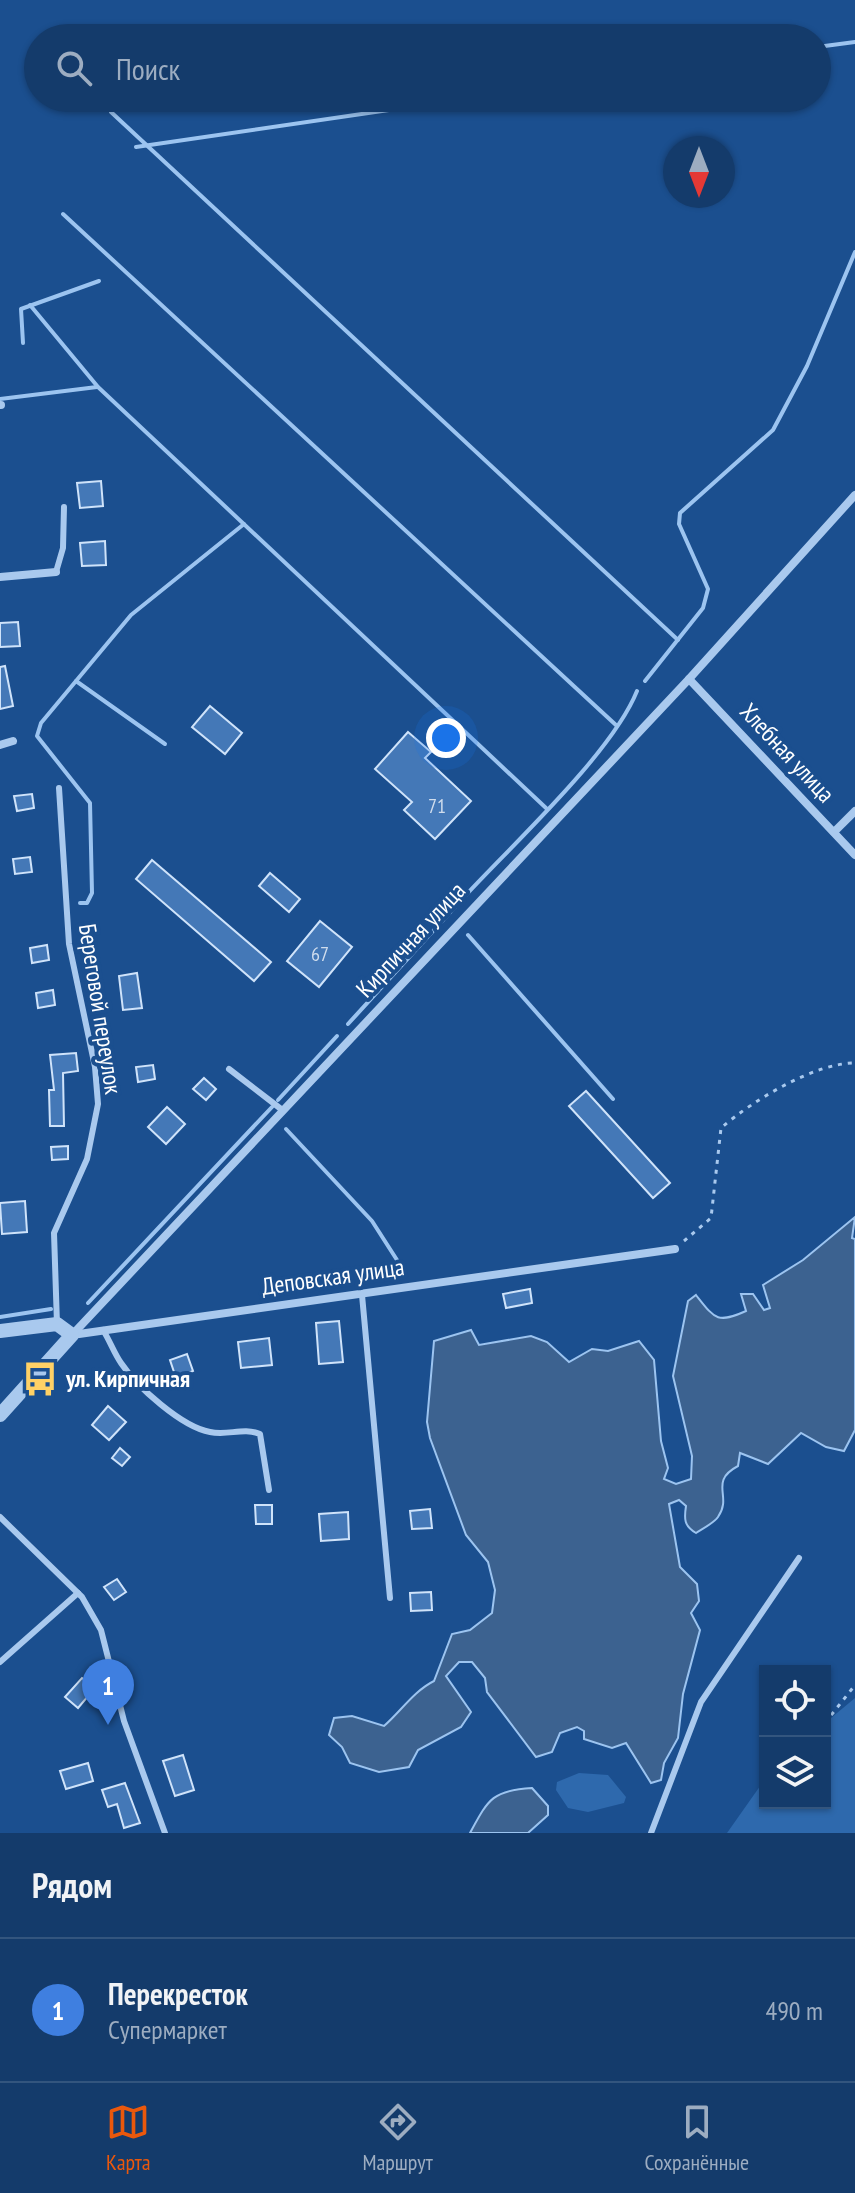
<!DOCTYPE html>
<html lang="ru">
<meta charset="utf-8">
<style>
:root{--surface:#143b6b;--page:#1d4271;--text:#f1f3f6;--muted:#9dadc1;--line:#33557e;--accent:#ea580c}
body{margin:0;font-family:"PT Sans Narrow",sans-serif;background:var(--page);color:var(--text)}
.controls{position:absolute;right:24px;bottom:24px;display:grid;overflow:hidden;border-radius:0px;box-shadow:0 2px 6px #0004}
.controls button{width:72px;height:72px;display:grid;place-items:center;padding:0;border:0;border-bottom:2px solid var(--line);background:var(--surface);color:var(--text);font:40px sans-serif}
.compass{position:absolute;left:663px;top:136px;width:72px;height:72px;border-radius:50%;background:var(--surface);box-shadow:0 2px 6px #0004;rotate:180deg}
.you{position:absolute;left:446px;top:738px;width:28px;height:28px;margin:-20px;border:6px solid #fff;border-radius:50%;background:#1a73e8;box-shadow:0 0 0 12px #1a73e833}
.badge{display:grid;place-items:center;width:52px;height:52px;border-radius:50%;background:var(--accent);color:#fff;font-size:26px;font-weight:700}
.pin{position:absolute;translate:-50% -66px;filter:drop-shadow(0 2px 4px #0008)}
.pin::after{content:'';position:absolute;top:42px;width:28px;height:24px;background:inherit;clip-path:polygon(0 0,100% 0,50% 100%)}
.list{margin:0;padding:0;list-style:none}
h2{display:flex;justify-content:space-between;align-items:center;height:104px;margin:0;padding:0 32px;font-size:34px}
h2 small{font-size:26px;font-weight:400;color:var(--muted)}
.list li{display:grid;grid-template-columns:52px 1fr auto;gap:24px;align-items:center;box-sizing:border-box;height:144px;padding:0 32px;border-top:2px solid var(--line)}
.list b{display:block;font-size:30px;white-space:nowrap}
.list p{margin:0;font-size:26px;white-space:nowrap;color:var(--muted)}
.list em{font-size:26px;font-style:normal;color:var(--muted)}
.icon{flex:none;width:44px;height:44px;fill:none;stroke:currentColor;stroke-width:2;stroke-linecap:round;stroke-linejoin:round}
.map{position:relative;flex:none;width:855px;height:1833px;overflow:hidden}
.search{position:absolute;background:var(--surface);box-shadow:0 2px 6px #0004;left:24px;right:24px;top:24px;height:88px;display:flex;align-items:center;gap:20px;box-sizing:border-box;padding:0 28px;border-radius:44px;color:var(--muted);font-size:30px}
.sheet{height:248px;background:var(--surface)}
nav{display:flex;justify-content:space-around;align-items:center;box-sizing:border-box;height:112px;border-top:2px solid var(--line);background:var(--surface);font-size:22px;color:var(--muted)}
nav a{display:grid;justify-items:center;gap:4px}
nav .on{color:var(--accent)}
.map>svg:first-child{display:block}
</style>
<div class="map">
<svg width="855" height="1833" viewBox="0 0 855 1833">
<rect width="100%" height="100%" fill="#1b4f8f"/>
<g fill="#2e69ad">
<polygon points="855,1698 855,1833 727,1833 765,1779 765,1803 825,1803 825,1723"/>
<polygon points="579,1773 608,1775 626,1797 624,1803 588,1812 568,1808 556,1790 557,1782"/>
</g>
<g fill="#3c6290" stroke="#9cc4f0" stroke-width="2">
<path d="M855,1217L852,1238L855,1239V1430L844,1451L826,1447L801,1433L768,1464L740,1453L738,1466C708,1482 733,1496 718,1517C714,1523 702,1529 696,1533C684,1526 684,1519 686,1506L679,1500L669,1504L680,1567L697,1584L699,1601L691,1613L700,1630L683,1694L678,1738L664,1763L661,1780L651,1783L626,1743L612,1748L584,1739V1731L577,1727L560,1733L552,1752L536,1757L487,1692L485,1678L472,1662H459L446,1676L471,1712L461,1727L418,1750L409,1767L379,1772L350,1763L342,1747L329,1735L334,1718L352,1716L384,1726C401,1711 414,1691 434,1681L452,1634L470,1630L492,1613L495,1590L488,1562L466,1535L430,1438L427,1422L434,1341L471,1330L479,1345L531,1336L547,1342L569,1362L592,1349L608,1351L639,1341L654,1360L661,1441L668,1468L664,1479L676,1484L691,1479L692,1456L673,1376L688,1301L696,1295C715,1319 717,1324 746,1311L741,1294H753L764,1310L770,1308L763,1285L803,1260Z"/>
<path d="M532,1788L548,1806V1815L528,1833H470C488,1800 492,1790 532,1788Z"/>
</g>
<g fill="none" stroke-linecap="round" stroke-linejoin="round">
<g stroke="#9cc4f0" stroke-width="4">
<polyline points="817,47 855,42"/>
<polyline points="111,112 678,640"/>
<polyline points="136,147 471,98"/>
<polyline points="63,214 617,726"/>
<polyline points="30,305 98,387 546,808"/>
<polyline points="23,343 21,309 99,281"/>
<polyline points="0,399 97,387"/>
<polyline points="76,681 165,744"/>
<polyline points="645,681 703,608 708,589 679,524 680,513 773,430 807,366 855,252"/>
<path d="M466,895C514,843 612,753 637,691"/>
<polyline points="80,903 87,903 92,893 90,803 37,736 41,723 131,615 244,524"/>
<polyline points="468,935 613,1099"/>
<polyline points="348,1024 455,907"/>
<polyline points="278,1100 337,1036"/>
<polyline points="286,1129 372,1221 397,1260"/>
<polyline points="88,1303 272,1107"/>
<polyline points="0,1317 51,1309"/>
</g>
</g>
<g fill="#4478b7" stroke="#cfe3fa" stroke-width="2">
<polygon points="101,481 103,506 80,508 77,483"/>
<polygon points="105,541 106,565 82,566 80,543"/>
<polygon points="18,622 20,646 0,647 0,623"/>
<polygon points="5,666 13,706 0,709 0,667"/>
<polygon points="210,706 242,733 225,754 192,727"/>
<polygon points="408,732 431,752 425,758 471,801 435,839 404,810 412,802 375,769"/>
<polygon points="32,794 34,808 17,811 14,796"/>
<polygon points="30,857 32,872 15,874 13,859"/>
<polygon points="152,860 271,962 254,981 136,879"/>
<polygon points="270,873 300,899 289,912 259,886"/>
<polygon points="320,921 352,947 319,987 287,961"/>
<polygon points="47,945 49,960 32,963 30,948"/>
<polygon points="137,973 142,1008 123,1010 119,976"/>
<polygon points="53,990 55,1005 38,1008 36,993"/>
<polygon points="76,1053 78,1071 63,1073 64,1126 50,1126 49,1090 54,1090 50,1055"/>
<polygon points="153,1065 155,1079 138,1082 136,1067"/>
<polygon points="204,1078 216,1089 206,1100 193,1089"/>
<polygon points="586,1091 670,1183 653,1198 569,1106"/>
<polygon points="167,1107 185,1124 166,1144 148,1127"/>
<polygon points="68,1146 68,1159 52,1160 51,1147"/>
<polygon points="25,1201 27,1232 2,1234 0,1203"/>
<polygon points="530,1289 532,1303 506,1308 503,1294"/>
<polygon points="339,1321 343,1362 319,1364 316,1323"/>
<polygon points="269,1338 272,1365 241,1368 238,1342"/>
<polygon points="187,1354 193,1371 176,1378 170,1360"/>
<polygon points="108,1406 126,1422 109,1440 92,1425"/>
<polygon points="120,1448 130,1457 122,1466 112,1458"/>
<polygon points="255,1505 272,1505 272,1524 256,1524"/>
<polygon points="430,1509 432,1528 412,1529 410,1511"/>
<polygon points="348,1512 349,1539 321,1541 319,1514"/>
<polygon points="117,1579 126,1592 114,1600 104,1587"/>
<polygon points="431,1592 432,1610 411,1611 410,1593"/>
<polygon points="82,1678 95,1688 78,1708 65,1697"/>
<polygon points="183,1755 194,1790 175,1796 163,1761"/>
<polygon points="88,1763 93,1781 66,1789 60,1771"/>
<polygon points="125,1783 140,1823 124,1828 117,1804 108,1807 102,1790"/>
</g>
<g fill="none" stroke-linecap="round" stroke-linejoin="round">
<g stroke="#a9c9ee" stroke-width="3" stroke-dasharray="4 6" stroke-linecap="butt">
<path d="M684,1241L711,1218L721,1128C752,1101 814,1063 855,1063"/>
<polyline points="825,1723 855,1685"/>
</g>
<g stroke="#a9c9ee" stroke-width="6">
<polyline points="56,572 63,548 64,507"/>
<polyline points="229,1069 281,1109"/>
<polyline points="362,1295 390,1598"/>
<polyline points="57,1324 54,1233 87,1159 98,1104 95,1067 69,944 59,788"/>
<path d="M103,1330C110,1341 114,1353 121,1363C137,1387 182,1427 210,1432C228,1436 243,1427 260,1434L269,1490"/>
<polyline points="0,1517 82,1597 101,1630 124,1721 165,1833"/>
<polyline points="0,1662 78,1593"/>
<polyline points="651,1833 701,1702 799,1558"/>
</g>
<g stroke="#a9c9ee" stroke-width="8">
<polyline points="0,405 1,405"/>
<polyline points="0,577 56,572"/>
<polyline points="689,679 855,855"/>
<polyline points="0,745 13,741"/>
<polyline points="834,832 855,811"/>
<polyline points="72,1335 689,679 855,495"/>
<polyline points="72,1335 675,1249"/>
</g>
<polyline stroke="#a9c9ee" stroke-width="14" points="0,1331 57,1324 72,1335 0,1415"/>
</g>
<defs>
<g id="bus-bare" transform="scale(2.76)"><path d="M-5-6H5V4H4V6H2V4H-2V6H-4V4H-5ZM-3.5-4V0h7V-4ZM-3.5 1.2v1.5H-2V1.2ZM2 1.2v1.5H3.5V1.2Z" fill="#ffd166" stroke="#1b4f8f" stroke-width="2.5" paint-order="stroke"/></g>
</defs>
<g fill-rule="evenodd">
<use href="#bus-bare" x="40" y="1379"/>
</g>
<g text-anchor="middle" stroke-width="8" stroke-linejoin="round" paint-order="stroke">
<g font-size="20" fill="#d0dded">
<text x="437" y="813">71</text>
<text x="320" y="961">67</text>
</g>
<g font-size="24" fill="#fff" stroke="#1b4f8f">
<text transform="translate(787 753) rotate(47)" y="8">Хлебная улица</text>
<text transform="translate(411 940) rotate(-47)" y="8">Кирпичная улица</text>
<text transform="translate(100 1009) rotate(81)" y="8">Береговой переулок</text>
<text transform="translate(333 1277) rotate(-8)" y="8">Деповская улица</text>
</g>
<g font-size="24" font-weight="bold" fill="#fff" stroke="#1b4f8f" text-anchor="start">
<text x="66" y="1387">ул. Кирпичная</text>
</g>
</g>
</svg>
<div class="controls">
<button><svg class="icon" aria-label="locate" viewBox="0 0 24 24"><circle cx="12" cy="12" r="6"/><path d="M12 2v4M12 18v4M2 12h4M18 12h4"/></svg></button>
<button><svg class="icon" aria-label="layers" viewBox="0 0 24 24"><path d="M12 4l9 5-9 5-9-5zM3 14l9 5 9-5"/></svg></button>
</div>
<svg class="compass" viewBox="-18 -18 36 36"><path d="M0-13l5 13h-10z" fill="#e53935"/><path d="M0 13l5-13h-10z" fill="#9dadc1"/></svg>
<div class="you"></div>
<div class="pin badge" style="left:108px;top:1725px;background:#3f7fe0">1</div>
<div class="search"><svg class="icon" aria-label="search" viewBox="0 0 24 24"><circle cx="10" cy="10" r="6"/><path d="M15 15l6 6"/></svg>Поиск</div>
</div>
<section class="sheet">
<h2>Рядом<small></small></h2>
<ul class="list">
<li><span class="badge" style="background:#3f7fe0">1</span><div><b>Перекресток</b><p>Супермаркет</p></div><em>490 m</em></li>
</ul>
</section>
<nav>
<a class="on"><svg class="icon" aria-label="map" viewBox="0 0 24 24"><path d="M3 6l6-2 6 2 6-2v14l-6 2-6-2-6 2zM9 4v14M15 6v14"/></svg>Карта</a>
<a><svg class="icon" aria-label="directions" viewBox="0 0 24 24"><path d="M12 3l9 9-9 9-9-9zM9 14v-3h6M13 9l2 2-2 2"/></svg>Маршрут</a>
<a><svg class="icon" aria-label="saved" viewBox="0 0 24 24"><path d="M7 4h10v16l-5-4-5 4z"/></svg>Сохранённые</a>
</nav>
